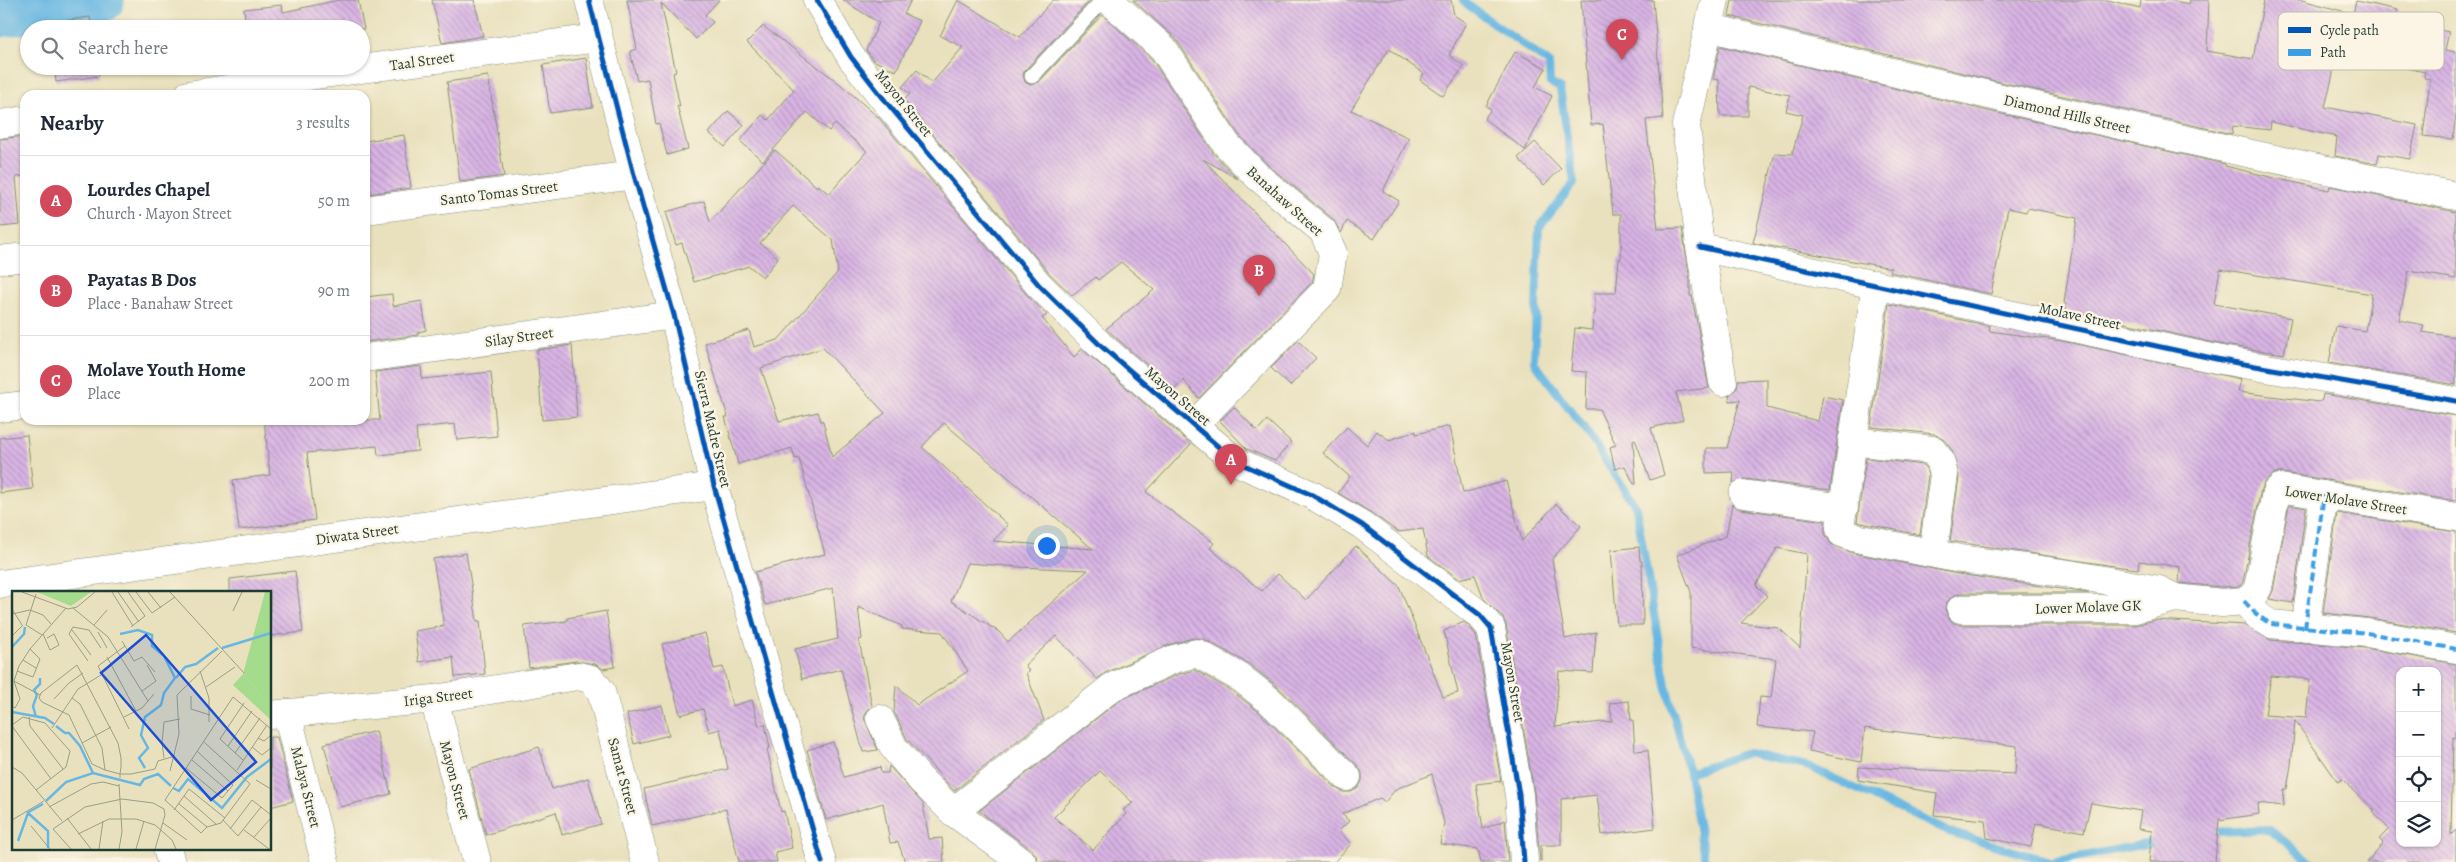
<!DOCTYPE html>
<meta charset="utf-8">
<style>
:root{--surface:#fff;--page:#f6f6f7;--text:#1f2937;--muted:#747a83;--line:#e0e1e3;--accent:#d1495b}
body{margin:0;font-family:Alegreya,serif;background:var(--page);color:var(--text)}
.controls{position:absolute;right:15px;bottom:15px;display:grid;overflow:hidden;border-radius:10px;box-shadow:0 1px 4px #0004}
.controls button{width:45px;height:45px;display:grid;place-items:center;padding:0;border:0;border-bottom:1px solid var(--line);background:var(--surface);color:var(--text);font:25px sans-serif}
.you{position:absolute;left:1046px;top:545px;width:18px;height:18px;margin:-12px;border:4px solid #fff;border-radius:50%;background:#1a73e8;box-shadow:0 0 0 8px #1a73e833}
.badge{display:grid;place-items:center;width:32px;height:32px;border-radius:50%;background:var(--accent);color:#fff;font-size:16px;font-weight:700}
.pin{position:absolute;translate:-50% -41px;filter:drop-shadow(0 1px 2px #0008)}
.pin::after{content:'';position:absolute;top:26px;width:18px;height:15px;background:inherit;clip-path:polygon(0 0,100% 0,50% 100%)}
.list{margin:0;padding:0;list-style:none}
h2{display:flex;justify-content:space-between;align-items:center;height:65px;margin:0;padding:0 20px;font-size:21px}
h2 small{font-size:16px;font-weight:400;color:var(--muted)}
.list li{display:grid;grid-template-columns:32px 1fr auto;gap:15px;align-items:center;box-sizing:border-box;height:90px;padding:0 20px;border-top:1px solid var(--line)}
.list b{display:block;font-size:19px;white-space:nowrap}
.list p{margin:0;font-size:16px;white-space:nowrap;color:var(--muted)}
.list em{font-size:16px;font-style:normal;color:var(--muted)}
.icon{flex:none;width:28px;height:28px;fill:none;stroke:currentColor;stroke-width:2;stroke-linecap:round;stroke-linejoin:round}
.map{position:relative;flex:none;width:2456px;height:862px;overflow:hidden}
.search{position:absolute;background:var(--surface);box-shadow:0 1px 4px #0004;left:20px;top:20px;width:350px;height:55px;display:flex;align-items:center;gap:12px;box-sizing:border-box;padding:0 18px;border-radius:28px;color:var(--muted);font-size:19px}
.panel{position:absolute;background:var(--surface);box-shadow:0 1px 4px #0004;left:20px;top:90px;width:350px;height:335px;border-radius:15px}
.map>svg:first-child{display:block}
</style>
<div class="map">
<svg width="2456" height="862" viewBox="0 0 2456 862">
<defs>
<pattern id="building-back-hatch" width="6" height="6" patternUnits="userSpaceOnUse" patternTransform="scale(1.25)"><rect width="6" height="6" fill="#d9b4e5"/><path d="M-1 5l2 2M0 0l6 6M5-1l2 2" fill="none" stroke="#af94ba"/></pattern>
</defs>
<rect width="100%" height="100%" fill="#fcf5e5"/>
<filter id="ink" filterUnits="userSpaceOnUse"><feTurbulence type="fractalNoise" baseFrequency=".02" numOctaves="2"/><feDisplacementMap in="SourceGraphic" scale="10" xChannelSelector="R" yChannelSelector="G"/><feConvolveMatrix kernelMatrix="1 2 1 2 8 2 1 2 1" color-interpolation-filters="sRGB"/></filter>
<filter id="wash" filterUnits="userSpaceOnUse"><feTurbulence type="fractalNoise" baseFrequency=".0096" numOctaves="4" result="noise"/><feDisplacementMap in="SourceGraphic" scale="20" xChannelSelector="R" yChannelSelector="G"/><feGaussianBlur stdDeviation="1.12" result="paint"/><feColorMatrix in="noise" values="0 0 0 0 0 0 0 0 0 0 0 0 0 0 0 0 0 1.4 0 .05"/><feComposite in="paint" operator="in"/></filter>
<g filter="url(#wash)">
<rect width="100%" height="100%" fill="#e9e1bd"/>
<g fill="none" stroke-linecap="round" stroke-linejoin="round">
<g stroke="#67b7e2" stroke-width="8">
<polyline points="1463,0 1468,5 1549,63 1550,83 1560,88 1574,183 1539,228 1534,362 1587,432 1636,507 1666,685 1689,773 1747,753 1807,766 1949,832 2051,862"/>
<polyline points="1689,773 1705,862"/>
<polyline points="2209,832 2270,830 2311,862"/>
<polyline points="2053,862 2161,841"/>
</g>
<polyline stroke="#67b7e2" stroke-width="45" points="0,15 102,0"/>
</g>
<g id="blocks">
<g fill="url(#building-back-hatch)" fill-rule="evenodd">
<polygon points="339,0 358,0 364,29 246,29 244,9 282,5 283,12"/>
<polygon points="432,0 474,0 483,36 442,43"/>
<polygon points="627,0 719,0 705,15 713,22 696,39 661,3 676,72 673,73 680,107 677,105 688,149 667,155 659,123 656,124 648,79 637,81 630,51 637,49"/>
<polygon points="843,0 911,0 904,14 920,21 896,71 873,60 866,50 879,23"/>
<polygon points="958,0 1020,37 1053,0 1090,0 1025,70 1023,74 1025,82 1030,85 1039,82 1102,15 1151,58 1214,154 1238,179 1203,159 1314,274 1312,282 1199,398 1183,380 1175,389 1106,329 1154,290 1121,262 1098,280 1096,277 1072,295 1050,274 904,100 910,94 902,87 917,70 932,83 963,47 940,36"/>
<polygon points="1133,0 1451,0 1454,15 1466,23 1449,55 1464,66 1443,96 1420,80 1424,74 1389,49 1351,110 1409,138 1383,191 1399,201 1374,239 1347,221 1341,233 1333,219 1268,165 1239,135 1176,39"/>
<polygon points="1581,0 1653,0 1663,118 1646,120 1658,229 1682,228 1690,280 1690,296 1692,296 1709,388 1676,392 1683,420 1651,428 1664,475 1650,480 1635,439 1633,440 1636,484 1634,484 1625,466 1615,469 1610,447 1616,445 1599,409 1586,409 1587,372 1571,371 1575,328 1592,330 1593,314 1595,314 1595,293 1616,293 1619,259 1621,259 1621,214 1613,214 1603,124 1591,125"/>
<polygon points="1732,0 2108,0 2140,8 2141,0 2169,0 2189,4 2190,0 2209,0 2207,51 2253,59 2264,0 2302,0 2353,14 2356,1 2398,10 2395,20 2449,32 2445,50 2456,52 2456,114 2453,139 2423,136 2430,79 2424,78 2425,72 2338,53 2325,107 2417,125 2410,159 2379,154 2377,164 2335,156 2337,137 2271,122 2270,130 2233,126 2232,134 1991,80 1729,16"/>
<polygon points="90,17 92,29 49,29 48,23"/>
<path d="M763,26L839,83L879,118L1027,295L1047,315L1042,318L1074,357L1082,349L1191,444L1146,492L1214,543L1210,548L1238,572L1262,591L1278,574L1306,600L1356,546L1399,586L1443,697L1458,693L1444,631L1464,622L1469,626L1476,635L1501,781L1476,784L1483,829L1505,820L1508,862H1481L1478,849L1440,844L1444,823L1432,774L1396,789L1385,802L1380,798L1342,814L1349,821L1339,831L1351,844L1334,862H1037L1036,855L1031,849L979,811L1120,700L1179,674L1195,670L1232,691L1259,712L1336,788L1343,792H1351L1358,788L1362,781V773L1358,766L1280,689L1249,664L1204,639L1193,638L1168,645L1105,673L1097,679L1056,636L1025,665L1029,671L1026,673L1044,720L954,791L907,739L894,712L896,685L917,705L968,671L942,632L902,629V626L858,607L862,639L859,640L872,706L867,711L864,718L878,750L863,752L841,669L802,679L795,649L838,639L833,588L765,605L755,572L825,554L799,458L795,459L792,448L738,464L725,417H728L705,343L749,330L754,347L778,340L838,272L833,240L793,206L760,243L778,258L763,277L749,266L694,282L682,243L676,245L666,212L704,201L710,222L775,150L817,187L818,185L829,194L867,151L835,124L829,131L807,112L763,161L740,141L762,115L768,120L794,90L747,42ZM823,348L885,413L832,457L823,421H821L818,412L779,421L761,368ZM944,423L1093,549L993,541L1008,525L922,447ZM967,563L1019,567L1088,570L1008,642L999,632L951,601ZM1100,771L1133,803L1123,810L1126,814L1093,850L1054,817Z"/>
<polygon points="1720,46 1984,110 2225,164 2225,166 2274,178 2329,190 2330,186 2456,212 2456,279 2409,271 2399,320 2424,325 2422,332 2456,337 2456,385 2329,363 2336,326 2365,331 2372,294 2220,269 2214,304 2291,318 2284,354 2224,345 2066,310 2066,304 2064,303 2077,218 2028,208 2026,212 2008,208 1991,294 1890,272 1891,268 1753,243 1775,153 1792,154 1803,115 1786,111 1790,95 1748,87 1748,116 1720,116 1719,80 1713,79"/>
<polygon points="1515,52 1546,68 1535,87 1552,96 1525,150 1484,119 1491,109 1486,106"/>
<polygon points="586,58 593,107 550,113 543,65"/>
<polygon points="54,66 97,66 99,76 56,82"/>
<polygon points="488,76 504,176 460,182 447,82"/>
<polygon points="728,111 744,125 725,147 709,133"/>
<polygon points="404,135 411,188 368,194 365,174 365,141"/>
<polygon points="25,136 25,176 16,177 20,225 0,227 0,139"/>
<polygon points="1535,142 1561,169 1544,185 1518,158"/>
<polygon points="392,294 393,306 422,301 426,330 418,332 418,335 365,342 365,297"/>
<polygon points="1889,304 1990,326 1989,331 2062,341 2241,379 2238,392 2319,402 2322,400 2323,394 2456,416 2456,501 2283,473 2275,473 2265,481 2261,489 2243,582 2240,586 2222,587 2179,583 2180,567 2139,561 2138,569 2114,566 1950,541 1959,477 1952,450 1944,440 1934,434 1871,427"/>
<polygon points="1298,341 1316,358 1290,386 1271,368"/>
<polygon points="572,345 577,417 542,420 537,350"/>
<polygon points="421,366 422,379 491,372 497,436 457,440 455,424 416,428 418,451 378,455 377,446 307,453 315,520 239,530 233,480 270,475 264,420 380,420 375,372"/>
<polygon points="1767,379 1767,408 1818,421 1823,396 1843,400 1830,490 1745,479 1733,483 1734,472 1706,473 1706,448 1727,448 1740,400 1730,401 1729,396 1737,388 1738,380"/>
<polygon points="1234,407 1257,431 1267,420 1291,442 1275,461 1247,449 1220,421"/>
<polygon points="1450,426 1463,493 1506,481 1522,541 1556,504 1581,526 1552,559 1565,639 1596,632 1593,673 1559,671 1555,727 1612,721 1610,703 1629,701 1631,720 1633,720 1635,751 1648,750 1655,828 1602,835 1597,795 1561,799 1561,845 1541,845 1541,861 1540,861 1534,792 1506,625 1503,618 1484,599 1475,575 1459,579 1428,556 1423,529 1398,532 1370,512 1338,493 1350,477 1323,453 1347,427 1367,445 1377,431 1389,440 1416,431 1416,434"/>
<polygon points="27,435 33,489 0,493 0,438"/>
<polygon points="1866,458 1924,465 1926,467 1928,476 1920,535 1857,522"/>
<path d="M1732,504L1741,509L1825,521V534L1831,544L1853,553L1958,574L2089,593H1961L1953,596L1947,602L1945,609L1948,617L1954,623L1961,625H2135L2155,620L2245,625L2270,640L2365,648L2456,664V738L2453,737L2451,835L2456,830V862H2367L2383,843L2379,839L2389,829L2373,812L2375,811L2342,779L2338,782L2295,721L2291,765L2287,789H2284L2283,806L2258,803L2259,814L2219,820L2215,862H2149L2152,831L2138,829L2141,811L2091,803L2084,832L2036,823L2031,847L1987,838L1985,820L1934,815L1937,793L1858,780L1859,767L2015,774L2017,746L1865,728L1861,762L1809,751L1813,732L1757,727L1760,697L1771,698L1776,659L1691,648V592L1677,555L1726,536ZM1777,548L1807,554L1800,648L1779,628L1741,623L1767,596L1756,585ZM2400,671H2437V843H2400ZM2271,676L2310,679L2306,718L2265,715Z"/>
<polygon points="2289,505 2306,508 2293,603 2269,599 2273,591"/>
<polygon points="2337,513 2456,532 2456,633 2370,618 2323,613"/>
<polygon points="1639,547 1640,561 1642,561 1643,625 1617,625 1611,550"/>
<polygon points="466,553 477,621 480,621 485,674 455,677 453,657 419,662 415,631 444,626 433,559"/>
<polygon points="295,571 303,632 270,636 270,592 230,592 230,579"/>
<polygon points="606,611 615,667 603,669 595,664 576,661 529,668 524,626 567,621 567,618"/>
<polygon points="705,633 714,669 723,667 732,706 752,700 759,726 765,724 770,748 767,749 781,812 784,811 792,848 775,852 777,862 739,862 726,809 652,826 644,789 728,769 720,729 709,732 703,709 680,715 662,644"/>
<polygon points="662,705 669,735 634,744 627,714"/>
<polygon points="376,731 391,794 340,807 324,744"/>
<polygon points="270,737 277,737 293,801 270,807"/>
<polygon points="833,742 844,777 880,767 881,773 888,773 889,766 923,804 929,839 942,838 944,862 905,862 898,842 890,843 883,803 826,820 807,750"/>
<polygon points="539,747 552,789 588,778 601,824 562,835 556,812 486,835 469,769"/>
</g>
</g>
</g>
<g filter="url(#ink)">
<use href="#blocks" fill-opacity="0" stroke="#848f78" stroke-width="1"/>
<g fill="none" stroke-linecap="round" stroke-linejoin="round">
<g stroke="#848f78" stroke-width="17">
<polyline id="lane" points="1032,76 1103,0"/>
</g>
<g stroke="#848f78" stroke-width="29">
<g id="street">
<polyline points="589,0 634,175 674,315 714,486 822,862"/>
<polyline points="817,0 851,57 887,103 1039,285 1100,345 1235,461 1312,495 1362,525 1480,615 1491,628 1519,795 1524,862"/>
<polyline points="1109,0 1163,48 1227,145 1257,176 1323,231 1333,253 1327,289 1193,426"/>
<polyline points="1715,0 1686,125 1700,247 1723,382"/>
<path d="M1708,27C1956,89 2205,147 2456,196"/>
<polyline points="188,95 322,74 598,38"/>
<polyline points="0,124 25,120"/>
<polyline points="365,210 634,175"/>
<polyline points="1700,247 2221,360 2456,401"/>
<polyline points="0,260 25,257"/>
<polyline points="1876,284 1840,528 1842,533 1856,538 1960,559 2070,574 2159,590 2175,598"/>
<polyline points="365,358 674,315"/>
<polyline points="0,408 25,405"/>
<polyline points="1852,441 1932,450 1940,460 1944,475 1933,552"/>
<polyline points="1743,494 1844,508"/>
<polyline points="0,584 714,486"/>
<polyline points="2244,601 2258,616 2271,624 2367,633 2456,649"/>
<polyline points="1961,609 2135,609 2175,598 2222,603 2244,601 2252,597 2258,588 2276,492 2280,488 2456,517"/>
<polyline points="2305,628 2324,495"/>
<polyline points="434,699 477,862"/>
<polyline points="287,713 325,862"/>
<polyline points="270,715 434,699 578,676 591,679 601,691 645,862"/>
<polyline points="880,719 894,748 921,780 953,812 1022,862"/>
<polyline points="953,812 1112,687 1174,659 1197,653 1241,678 1269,700 1347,777"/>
<polyline points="167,848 171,862"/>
</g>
</g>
<use href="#lane" stroke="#fff" stroke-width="15"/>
<use href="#street" stroke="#fff" stroke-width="28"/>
<g stroke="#3c9ee2" stroke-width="4" stroke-dasharray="8 4" stroke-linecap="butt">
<polyline points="2244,601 2258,616 2271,624 2367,633 2456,649"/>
<polyline points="2305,628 2324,495"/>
</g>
<g stroke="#fcf5e5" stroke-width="8">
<g id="cycleway">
<polyline points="589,0 634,175 674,315 714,486 822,862"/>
<polyline points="817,0 851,57 887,103 1039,285 1100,345 1235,461 1312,495 1362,525 1480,615 1491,628 1519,795 1524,862"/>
<polyline points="1700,247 2221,360 2456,401"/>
</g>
</g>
<use href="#cycleway" stroke="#0057b8" stroke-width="5"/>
</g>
</g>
<g text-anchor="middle" stroke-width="4.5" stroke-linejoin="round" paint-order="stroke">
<g font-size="15" fill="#1f3d34" stroke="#fcf5e5">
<text transform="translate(422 61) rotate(-8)" y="5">Taal Street</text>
<text transform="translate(904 103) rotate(51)" y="5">Mayon Street</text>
<text transform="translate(2067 114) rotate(13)" y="5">Diamond Hills Street</text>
<text transform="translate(499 193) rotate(-7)" y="5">Santo Tomas Street</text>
<text transform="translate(1285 201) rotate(42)" y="5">Banahaw Street</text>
<text transform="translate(2080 316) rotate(12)" y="5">Molave Street</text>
<text transform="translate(519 337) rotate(-8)" y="5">Silay Street</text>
<text transform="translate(1178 396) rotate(41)" y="5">Mayon Street</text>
<text transform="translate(713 429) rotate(77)" y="5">Sierra Madre Street</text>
<text transform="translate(2346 500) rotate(9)" y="5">Lower Molave Street</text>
<text transform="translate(357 534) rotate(-8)" y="5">Diwata Street</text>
<text transform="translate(2088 607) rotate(-2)" y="5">Lower Molave GK</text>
<text transform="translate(1513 682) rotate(80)" y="5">Mayon Street</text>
<text transform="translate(438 697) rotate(-7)" y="5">Iriga Street</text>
<text transform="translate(623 776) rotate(75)" y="5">Samat Street</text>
<text transform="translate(455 780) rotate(75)" y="5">Mayon Street</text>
<text transform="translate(306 787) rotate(76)" y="5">Malaya Street</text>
</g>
</g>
<g transform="translate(12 591)">
<rect width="259" height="259" fill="#e9e1bd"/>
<path d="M231,83L259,116V129L221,94Z" fill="#a4db8c"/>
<path d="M253,1H259V116L231,83Z" fill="#a4db8c"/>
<path d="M25,1H79L59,15Z" fill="#a4db8c"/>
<path fill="none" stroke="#67b7e2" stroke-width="2.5" d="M108,43L126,39L140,44V55L152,65L163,87L152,102L149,114L133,126L129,144L136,157L127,167L133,177M0,56L12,43L13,36M210,57L259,42M164,87L173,76L184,73L206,57M0,121L33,127L42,133M24,126L21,115L25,104L22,99L28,93V87M44,135L53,142H57L68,155L81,182M161,197L167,200L176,188L210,217L235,186L259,168M34,210L54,191L81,182L128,194L132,188L146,183L159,195M15,222L31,213M16,222L36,240V257M6,250L16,222"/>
<path fill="none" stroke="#989f86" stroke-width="1" d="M10,1L56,18L65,16L83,1M100,1L121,35M106,1L127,31M116,1L133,25L119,36M124,1L140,22L163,6M136,1L149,17M158,1L232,82M61,17L96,46L136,110M0,18L10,34M221,20L230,1M0,23L18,19L31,24L39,33M14,34L24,3M14,34L30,44M82,34L95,19M60,39L79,64M86,41L95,57M31,43L38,59L47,54L42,43L35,47M0,45L11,34M110,50L122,70L130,66L143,81M113,55L86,75L117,138M95,66L124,120M11,69L24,77M76,70L57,43L61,36L77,39L89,57M5,80L21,86L28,68L18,58M188,80L197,107V131M2,90L7,75L18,58L54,17M2,90L28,104M194,96L223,76M130,100L144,90L135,74M179,105V118L198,124M60,107L68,113L90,157L93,179M42,108L57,92L71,82M0,115L3,117L8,108L2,90M17,126L18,135L51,178M112,126L130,117L142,103M0,134L11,126L33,132L58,160L54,176L24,199M0,135L39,188M40,137L66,98L89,84M246,147L252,150L259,144M192,151L238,193L209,232L195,236L189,242L153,209L221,106L259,138M70,152L99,136M216,155L240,120M240,156L250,164L259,157M223,162L248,127M152,167L150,152L152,131L168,128M180,169L216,200M231,169L208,148L232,112M0,176L10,182L50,230M174,177L210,207L221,194L185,160M225,179L255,134M158,180L167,143L165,104L210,60M108,187V183L109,176V167L106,152L65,74L29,102L27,107L30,111L57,124L80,173L93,179L108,183H119L143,178L146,170L163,165M244,189L259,198M172,205L205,234M166,212L195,236M37,216L79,193L91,191L107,195M162,219L177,198L213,227M55,227L79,258M0,229L32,210M211,229L226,245L249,216M151,232L175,249M19,235L38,258M218,238L240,209L259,224M232,239L257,258M66,243L97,228H124L143,234L160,249L164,258M242,246L259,227M59,258L41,238L73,216L110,208L141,212L152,218L153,224L143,258M87,258L91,230M107,258L110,241L107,193M124,258L132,230"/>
<path fill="#1d4ed8" fill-opacity="0.15" stroke="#1d4ed8" stroke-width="2.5" d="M134,44L244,171L199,209L89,82Z"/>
<rect width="259" height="259" fill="none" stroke="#1f3d34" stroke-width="2.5"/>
</g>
<rect x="2278" y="12" width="166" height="58" rx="8" fill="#fcf5e5" stroke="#babeb0" stroke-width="1"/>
<rect x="2288" y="27" width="23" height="6" fill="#0057b8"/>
<rect x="2288" y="49" width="23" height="7" fill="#3c9ee2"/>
<g font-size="14" fill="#1f3d34">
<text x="2320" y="35">Cycle path</text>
<text x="2320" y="57">Path</text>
</g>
</svg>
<div class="controls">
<button>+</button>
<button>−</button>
<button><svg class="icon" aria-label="locate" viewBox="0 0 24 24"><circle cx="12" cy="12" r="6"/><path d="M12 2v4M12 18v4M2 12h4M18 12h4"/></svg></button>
<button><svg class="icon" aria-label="layers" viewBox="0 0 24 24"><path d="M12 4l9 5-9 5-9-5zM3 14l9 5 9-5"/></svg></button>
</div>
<div class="you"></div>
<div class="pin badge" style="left:1231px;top:485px">A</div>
<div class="pin badge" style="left:1259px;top:296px">B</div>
<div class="pin badge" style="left:1622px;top:60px">C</div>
<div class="search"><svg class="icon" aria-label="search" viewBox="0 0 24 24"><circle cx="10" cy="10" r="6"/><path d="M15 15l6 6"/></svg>Search here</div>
<section class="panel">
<h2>Nearby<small>3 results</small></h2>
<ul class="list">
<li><span class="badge">A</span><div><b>Lourdes Chapel</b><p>Church · Mayon Street</p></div><em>50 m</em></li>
<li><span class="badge">B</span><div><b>Payatas B Dos</b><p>Place · Banahaw Street</p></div><em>90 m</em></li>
<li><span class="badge">C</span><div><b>Molave Youth Home</b><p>Place</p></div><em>200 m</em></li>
</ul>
</section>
</div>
